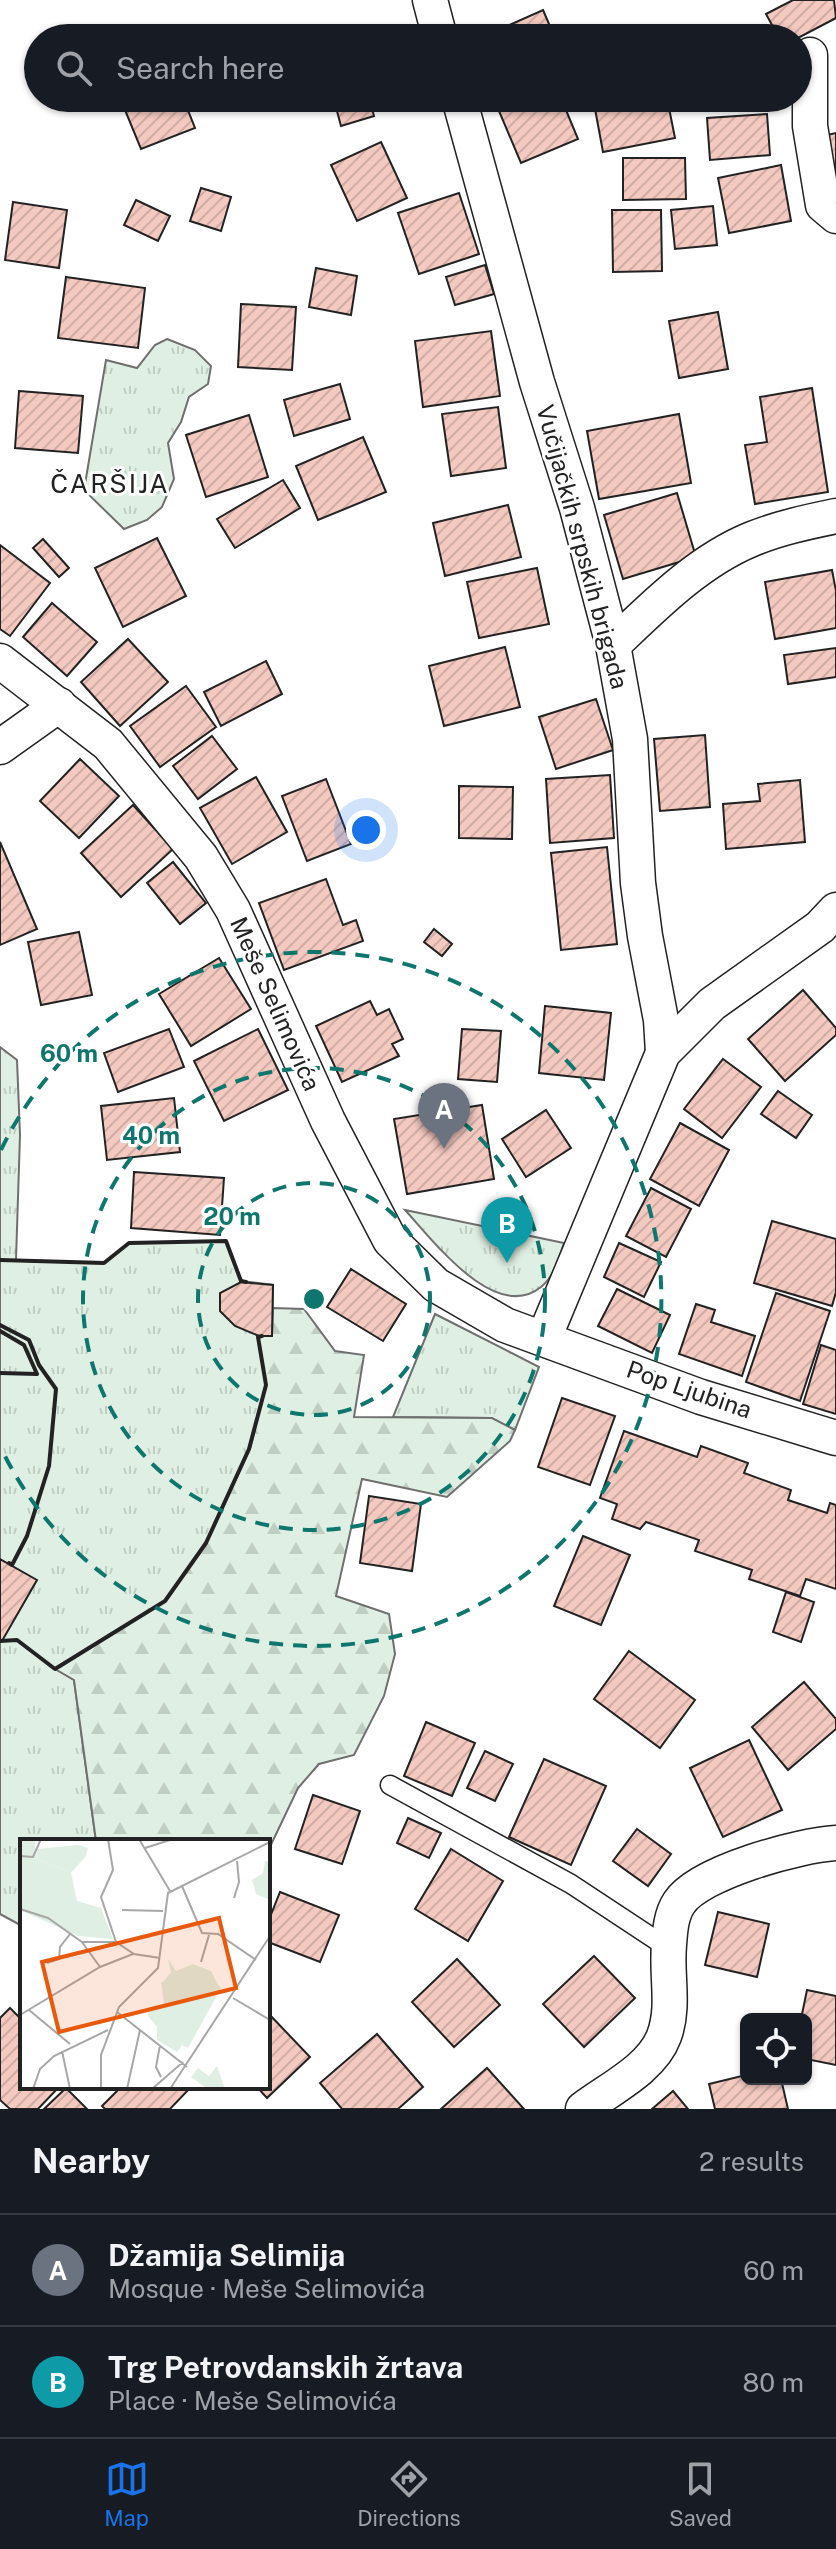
<!DOCTYPE html>
<meta charset="utf-8">
<style>
:root{--surface:#171b24;--page:#242831;--text:#f1f3f6;--muted:#9ea1a6;--line:#363941;--accent:#1a73e8}
body{margin:0;font-family:"Public Sans",sans-serif;background:var(--page);color:var(--text)}
.controls{position:absolute;right:24px;bottom:24px;display:grid;overflow:hidden;border-radius:12px;box-shadow:0 2px 6px #0004}
.controls button{width:72px;height:72px;display:grid;place-items:center;padding:0;border:0;border-bottom:2px solid var(--line);background:var(--surface);color:var(--text);font:40px sans-serif}
.you{position:absolute;left:366px;top:830px;width:28px;height:28px;margin:-20px;border:6px solid #fff;border-radius:50%;background:#1a73e8;box-shadow:0 0 0 12px #1a73e833}
.badge{display:grid;place-items:center;width:52px;height:52px;border-radius:50%;background:var(--accent);color:#fff;font-size:26px;font-weight:700}
.pin{position:absolute;translate:-50% -66px;filter:drop-shadow(0 2px 4px #0008)}
.pin::after{content:'';position:absolute;top:42px;width:28px;height:24px;background:inherit;clip-path:polygon(0 0,100% 0,50% 100%)}
.list{margin:0;padding:0;list-style:none}
h2{display:flex;justify-content:space-between;align-items:center;height:104px;margin:0;padding:0 32px;font-size:34px}
h2 small{font-size:26px;font-weight:400;color:var(--muted)}
.list li{display:grid;grid-template-columns:52px 1fr auto;gap:24px;align-items:center;box-sizing:border-box;height:112px;padding:0 32px;border-top:2px solid var(--line)}
.list b{display:block;font-size:30px;white-space:nowrap}
.list p{margin:0;font-size:26px;white-space:nowrap;color:var(--muted)}
.list em{font-size:26px;font-style:normal;color:var(--muted)}
.icon{flex:none;width:44px;height:44px;fill:none;stroke:currentColor;stroke-width:2;stroke-linecap:round;stroke-linejoin:round}
.map{position:relative;flex:none;width:836px;height:2109px;overflow:hidden}
.search{position:absolute;background:var(--surface);box-shadow:0 2px 6px #0004;left:24px;right:24px;top:24px;height:88px;display:flex;align-items:center;gap:20px;box-sizing:border-box;padding:0 28px;border-radius:44px;color:var(--muted);font-size:30px}
.sheet{height:328px;background:var(--surface)}
nav{display:flex;justify-content:space-around;align-items:center;box-sizing:border-box;height:112px;border-top:2px solid var(--line);background:var(--surface);font-size:22px;color:var(--muted)}
nav a{display:grid;justify-items:center;gap:4px}
nav .on{color:var(--accent)}
.map>svg:first-child{display:block}
</style>
<div class="map">
<svg width="836" height="2109" viewBox="0 0 836 2109">
<defs>
<pattern id="grass-tufts" width="24" height="20" patternUnits="userSpaceOnUse" patternTransform="scale(2)"><rect width="24" height="20" fill="#e0efe3"/><path d="M3 7l-1-3M5 7V3M7 7l1-3M15 17l-1-3M17 17v-4M19 17l1-3" fill="none" stroke="#c0cdc2"/></pattern>
<pattern id="forest-firs" width="22" height="20" patternUnits="userSpaceOnUse" patternTransform="scale(2)"><rect width="22" height="20" fill="#e0efe3"/><path d="M5 1l3.5 6h-7zM16 11l3.5 6h-7z" fill="#c0cdc2"/></pattern>
<pattern id="building-hatch" width="6" height="6" patternUnits="userSpaceOnUse" patternTransform="scale(2)"><rect width="6" height="6" fill="#f3c9c0"/><path d="M-1 1l2-2M0 6l6-6M5 7l2-2" fill="none" stroke="#d0aca5"/></pattern>
</defs>
<rect width="100%" height="100%" fill="#fff"/>
<g fill="url(#grass-tufts)" stroke="#6f6f6f" stroke-width="2">
<polygon points="167,339 195,350 211,366 208,384 189,397 181,422 168,443 174,479 162,507 147,520 124,529 84,490 106,360 137,368 155,345"/>
<polygon points="0,1047 17,1060 20,1135 16,1260 104,1263 129,1243 226,1241 241,1281 273,1285 272,1336 259,1337 266,1385 249,1449 206,1543 165,1601 56,1669 74,1680 96,1841 22,1841 22,1926 0,1914"/>
<path d="M405,1210L564,1243C559,1258 554,1277 541,1287C495,1324 432,1239 405,1210Z"/>
<polygon points="435,1314 539,1367 515,1430 491,1418 393,1417"/>
</g>
<polygon fill="url(#forest-firs)" stroke="#6f6f6f" stroke-width="2" points="273,1308 304,1309 335,1351 364,1355 354,1417 492,1418 515,1430 510,1441 447,1497 362,1479 336,1596 389,1614 395,1654 384,1696 354,1755 319,1764 298,1788 268,1851 268,1841 96,1841 74,1680 55,1669 165,1601 206,1543 250,1449 266,1385 258,1337 272,1335"/>
<g fill="url(#building-hatch)" stroke="#222" stroke-width="2">
<polygon points="793,0 834,0 836,18 798,38 779,38 766,14"/>
<polygon points="543,10 555,38 480,38"/>
<polygon points="154,98 183,98 195,128 141,149 125,110"/>
<polygon points="342,98 369,98 374,116 341,126 334,100"/>
<polygon points="531,98 561,98 578,139 521,163 499,111"/>
<polygon points="593,98 667,98 675,138 603,152"/>
<polygon points="767,114 770,155 710,160 707,118"/>
<polygon points="836,133 836,180 819,137"/>
<polygon points="381,142 407,198 357,221 331,165"/>
<polygon points="623,158 685,158 686,199 623,200"/>
<polygon points="781,165 791,221 729,233 718,178"/>
<polygon points="201,188 231,197 221,231 190,221"/>
<polygon points="459,193 479,254 419,274 398,213"/>
<polygon points="136,200 170,216 158,241 124,225"/>
<polygon points="13,202 67,210 59,268 5,260"/>
<polygon points="713,206 717,245 675,249 671,210"/>
<polygon points="612,210 661,210 662,271 613,272"/>
<polygon points="485,265 494,294 455,305 446,277"/>
<polygon points="316,268 357,276 351,315 309,307"/>
<polygon points="66,277 145,288 138,348 58,338"/>
<polygon points="241,304 296,307 292,370 238,367"/>
<polygon points="718,312 728,369 679,378 669,321"/>
<polygon points="491,331 500,396 423,407 415,341"/>
<polygon points="340,384 350,419 294,436 284,400"/>
<polygon points="812,388 828,492 755,504 745,445 767,442 760,397"/>
<polygon points="19,391 83,396 78,453 15,448"/>
<polygon points="498,407 506,468 451,476 442,414"/>
<polygon points="679,414 691,483 599,499 587,431"/>
<polygon points="249,415 268,477 206,497 186,435"/>
<polygon points="363,437 386,492 318,520 296,466"/>
<polygon points="283,480 300,508 235,548 217,519"/>
<polygon points="677,493 696,557 623,579 604,515"/>
<polygon points="508,505 521,557 445,576 433,523"/>
<polygon points="157,538 186,596 123,627 95,568"/>
<polygon points="43,539 69,568 59,577 33,548"/>
<polygon points="0,545 50,583 10,636 0,629"/>
<polygon points="537,568 549,624 479,638 467,582"/>
<polygon points="832,570 836,591 836,628 775,639 765,582"/>
<polygon points="52,603 97,642 67,676 23,637"/>
<polygon points="128,639 168,682 120,726 81,682"/>
<polygon points="505,647 520,707 444,726 429,666"/>
<polygon points="836,648 836,677 788,684 784,655"/>
<polygon points="266,661 282,694 221,726 204,692"/>
<polygon points="186,686 216,727 160,767 130,726"/>
<polygon points="596,699 613,750 556,769 539,717"/>
<polygon points="705,735 710,807 660,811 654,739"/>
<polygon points="212,736 237,769 198,799 173,766"/>
<polygon points="80,759 119,796 79,838 40,801"/>
<polygon points="610,775 614,838 550,843 546,779"/>
<polygon points="256,777 287,832 232,864 200,808"/>
<polygon points="326,779 351,844 307,861 282,796"/>
<polygon points="800,780 805,842 726,849 723,804 760,801 758,784"/>
<polygon points="459,786 513,787 512,839 459,838"/>
<polygon points="133,805 173,849 121,897 81,853"/>
<polygon points="0,842 37,929 0,945"/>
<polygon points="607,847 617,944 561,950 551,853"/>
<polygon points="173,862 206,903 180,924 147,883"/>
<polygon points="326,879 343,925 356,920 363,941 284,970 259,903"/>
<polygon points="434,929 452,944 442,956 424,942"/>
<polygon points="79,932 92,995 41,1005 28,942"/>
<polygon points="219,958 251,1009 191,1046 159,994"/>
<polygon points="803,990 836,1028 836,1035 785,1081 748,1039"/>
<polygon points="370,1001 377,1015 389,1009 403,1039 392,1044 399,1056 342,1082 316,1026"/>
<polygon points="545,1006 611,1013 604,1080 539,1073"/>
<polygon points="169,1029 184,1067 118,1092 104,1053"/>
<polygon points="258,1029 288,1090 224,1121 194,1061"/>
<polygon points="462,1029 501,1031 497,1082 458,1079"/>
<polygon points="723,1059 761,1087 722,1138 684,1109"/>
<polygon points="778,1091 812,1115 796,1138 761,1114"/>
<polygon points="174,1098 180,1152 107,1160 101,1106"/>
<polygon points="482,1105 494,1179 407,1194 394,1119"/>
<polygon points="546,1110 571,1148 526,1177 502,1139"/>
<polygon points="680,1123 729,1150 699,1206 650,1179"/>
<polygon points="134,1172 224,1178 220,1235 131,1228"/>
<polygon points="651,1188 691,1209 666,1257 626,1236"/>
<polygon points="772,1221 836,1239 836,1292 832,1306 754,1283"/>
<polygon points="619,1243 661,1262 644,1297 604,1277"/>
<polygon points="351,1269 406,1304 383,1341 327,1307"/>
<polygon points="241,1282 273,1285 272,1336 259,1336 235,1326 220,1311 220,1293"/>
<polygon points="617,1289 670,1315 652,1353 598,1326"/>
<polygon points="776,1293 830,1311 800,1401 746,1382"/>
<polygon points="696,1304 715,1310 711,1322 755,1336 742,1376 679,1354"/>
<polygon points="821,1345 836,1350 836,1414 803,1404"/>
<polygon points="562,1398 615,1416 590,1485 538,1467"/>
<polygon points="624,1431 697,1457 701,1446 748,1463 744,1473 791,1490 788,1500 827,1513 830,1503 836,1505 836,1589 806,1579 800,1596 749,1579 752,1570 695,1551 699,1540 646,1522 640,1529 612,1519 617,1504 600,1498"/>
<polygon points="369,1496 421,1504 412,1571 360,1563"/>
<polygon points="583,1536 630,1555 601,1625 554,1606"/>
<polygon points="0,1559 37,1580 2,1641 0,1640"/>
<polygon points="786,1592 814,1602 801,1642 773,1632"/>
<polygon points="629,1651 695,1700 660,1748 594,1699"/>
<polygon points="804,1682 836,1719 836,1729 788,1770 752,1727"/>
<polygon points="426,1722 475,1743 452,1796 404,1776"/>
<polygon points="749,1740 782,1810 723,1837 690,1768"/>
<polygon points="485,1751 513,1764 495,1801 467,1788"/>
<polygon points="544,1759 606,1786 571,1865 509,1837"/>
<polygon points="313,1795 360,1811 342,1864 295,1849"/>
<polygon points="408,1818 441,1833 429,1858 397,1843"/>
<polygon points="637,1829 671,1854 648,1886 613,1861"/>
<polygon points="451,1849 503,1881 468,1941 415,1909"/>
<polygon points="280,1892 339,1915 320,1962 268,1942 268,1922"/>
<polygon points="718,1912 769,1924 757,1977 705,1965"/>
<polygon points="594,1956 635,1998 584,2047 543,2004"/>
<polygon points="457,1959 500,2005 454,2047 412,2002"/>
<polygon points="807,1990 836,1996 836,2065 806,2059 806,2019 801,2019"/>
<polygon points="10,2008 22,2020 22,2087 59,2087 38,2109 10,2109 0,2100 0,2018"/>
<polygon points="268,2013 310,2057 267,2098 257,2087 268,2087"/>
<polygon points="377,2034 423,2087 398,2109 342,2109 320,2083"/>
<polygon points="487,2068 524,2109 441,2109"/>
<polygon points="746,2075 746,2079 781,2079 788,2109 715,2109 709,2084"/>
<polygon points="121,2087 191,2087 170,2109 105,2109 102,2106"/>
<polygon points="66,2088 87,2109 44,2109"/>
<polygon points="673,2091 688,2109 652,2109"/>
</g>
<g fill="none" stroke-linecap="round" stroke-linejoin="round">
<g stroke="#222" stroke-width="21">
<polyline id="lane" points="390,1785 571,1884 668,1948"/>
</g>
<g stroke="#222" stroke-width="37">
<g id="street">
<polyline points="430,0 440,38"/>
<polyline points="810,55 810,126 823,205 836,216"/>
<polyline points="459,98 537,382 577,508 613,645 630,739 638,883 645,936 661,1020 663,1053"/>
<path d="M613,645C654,606 698,561 752,539C779,528 807,522 836,516"/>
<polyline points="0,661 108,744 201,857 233,910 328,1121 390,1240 436,1285 505,1325 701,1397 836,1438"/>
<polyline points="0,747 59,705"/>
<polyline points="544,1338 663,1053 712,1004 820,927 836,910"/>
<path d="M583,2109C609,2089 652,2069 664,2036C675,2007 666,1975 669,1945C670,1931 671,1915 679,1903C699,1872 800,1845 836,1843"/>
</g>
</g>
<use href="#lane" stroke="#fff" stroke-width="18"/>
<use href="#street" stroke="#fff" stroke-width="34"/>
<g stroke="#222" stroke-width="4">
<polyline points="0,1260 104,1263 129,1243 226,1241 241,1281 246,1282"/>
<polyline points="0,1325 29,1340 39,1365 56,1389 49,1466 27,1536 12,1565 9,1563"/>
<polyline points="0,1331 24,1345 37,1374 0,1373"/>
<polyline points="0,1641 17,1640 55,1669 165,1601 206,1543 249,1449 266,1385 258,1337 262,1336"/>
</g>
</g>
<g fill="none" stroke="#0f766e" stroke-width="4" stroke-dasharray="14 10">
<circle cx="314" cy="1299" r="116"/>
<circle cx="314" cy="1299" r="231"/>
<path d="M1 1150A347 347 0 1 1 1 1448"/>
</g>
<g text-anchor="middle" stroke-width="6" stroke-linejoin="round" paint-order="stroke">
<g font-size="24" fill="#222" stroke="#fff">
<text transform="translate(582 547) rotate(75)" y="8">Vučijačkih srpskih brigada</text>
<text transform="translate(275 1004) rotate(66)" y="8">Meše Selimovića</text>
<text transform="translate(689 1390) rotate(19)" y="8">Pop Ljubina</text>
</g>
<g font-size="26" letter-spacing="2" fill="#222" stroke="#fff">
<text x="110" y="493">ČARŠIJA</text>
</g>
</g>
<g transform="translate(20 1839)">
<rect width="250" height="250" fill="#fff"/>
<path d="M58,6L68,9L66,17L51,34L16,19L17,10ZM141,143H164L179,152L197,144L201,149L168,209L162,206L157,213L137,201V188L128,177V169L144,165Z" fill="#e0efe3"/>
<path d="M245,22L250,23V61L236,55L232,41L243,34ZM148,120L156,132L173,125L191,132L197,144L178,153L164,143H143L151,133Z" fill="#e0efe3"/>
<path d="M0,0H15L16,19L51,34L57,62L81,69L93,100L58,97L0,71Z" fill="#e0efe3"/>
<path d="M197,227L205,250H188L171,238L178,229L189,237Z" fill="#e0efe3"/>
<path fill="none" stroke="#a7a7a7" stroke-width="2" d="M25,0H51M88,0L93,31L81,58L96,103M119,0L150,52M125,9L153,0M0,17L13,18L21,0M162,47L182,94L198,95L236,121M214,59L219,43L217,22M0,70L28,79L62,103H96L114,115L140,119M102,71L143,72M62,103L80,128M181,123L189,96M27,124L39,120L40,108L50,95M213,159L250,181M9,171L50,205M97,173L167,228M0,176L80,128L113,115M140,206L136,228L141,238M42,212L50,250M13,250L20,230L34,217L88,191M81,250V216L99,168L138,129L148,54L250,3M107,250L120,191M132,250L163,223M150,250L250,97"/>
<path fill="#e8590c" fill-opacity="0.15" stroke="#e8590c" stroke-width="4" d="M199,79L216,149L39,193L22,123Z"/>
<rect width="250" height="250" fill="none" stroke="#222" stroke-width="4"/>
</g>
<circle cx="314" cy="1299" r="12" fill="#0f766e" stroke="#fff" stroke-width="4"/>
<g font-size="24" text-anchor="middle" font-weight="bold" fill="#0f766e" stroke="#fff" stroke-width="6" stroke-linejoin="round" paint-order="stroke">
<text x="69" y="1062">60 m</text>
<text x="151" y="1144">40 m</text>
<text x="232" y="1225">20 m</text>
</g>
</svg>
<div class="controls">
<button><svg class="icon" aria-label="locate" viewBox="0 0 24 24"><circle cx="12" cy="12" r="6"/><path d="M12 2v4M12 18v4M2 12h4M18 12h4"/></svg></button>
</div>
<div class="you"></div>
<div class="pin badge" style="left:444px;top:1149px;background:#6b7280">A</div>
<div class="pin badge" style="left:507px;top:1263px;background:#0f9aa8">B</div>
<div class="search"><svg class="icon" aria-label="search" viewBox="0 0 24 24"><circle cx="10" cy="10" r="6"/><path d="M15 15l6 6"/></svg>Search here</div>
</div>
<section class="sheet">
<h2>Nearby<small>2 results</small></h2>
<ul class="list">
<li><span class="badge" style="background:#6b7280">A</span><div><b>Džamija Selimija</b><p>Mosque · Meše Selimovića</p></div><em>60 m</em></li>
<li><span class="badge" style="background:#0f9aa8">B</span><div><b>Trg Petrovdanskih žrtava</b><p>Place · Meše Selimovića</p></div><em>80 m</em></li>
</ul>
</section>
<nav>
<a class="on"><svg class="icon" aria-label="map" viewBox="0 0 24 24"><path d="M3 6l6-2 6 2 6-2v14l-6 2-6-2-6 2zM9 4v14M15 6v14"/></svg>Map</a>
<a><svg class="icon" aria-label="directions" viewBox="0 0 24 24"><path d="M12 3l9 9-9 9-9-9zM9 14v-3h6M13 9l2 2-2 2"/></svg>Directions</a>
<a><svg class="icon" aria-label="saved" viewBox="0 0 24 24"><path d="M7 4h10v16l-5-4-5 4z"/></svg>Saved</a>
</nav>
